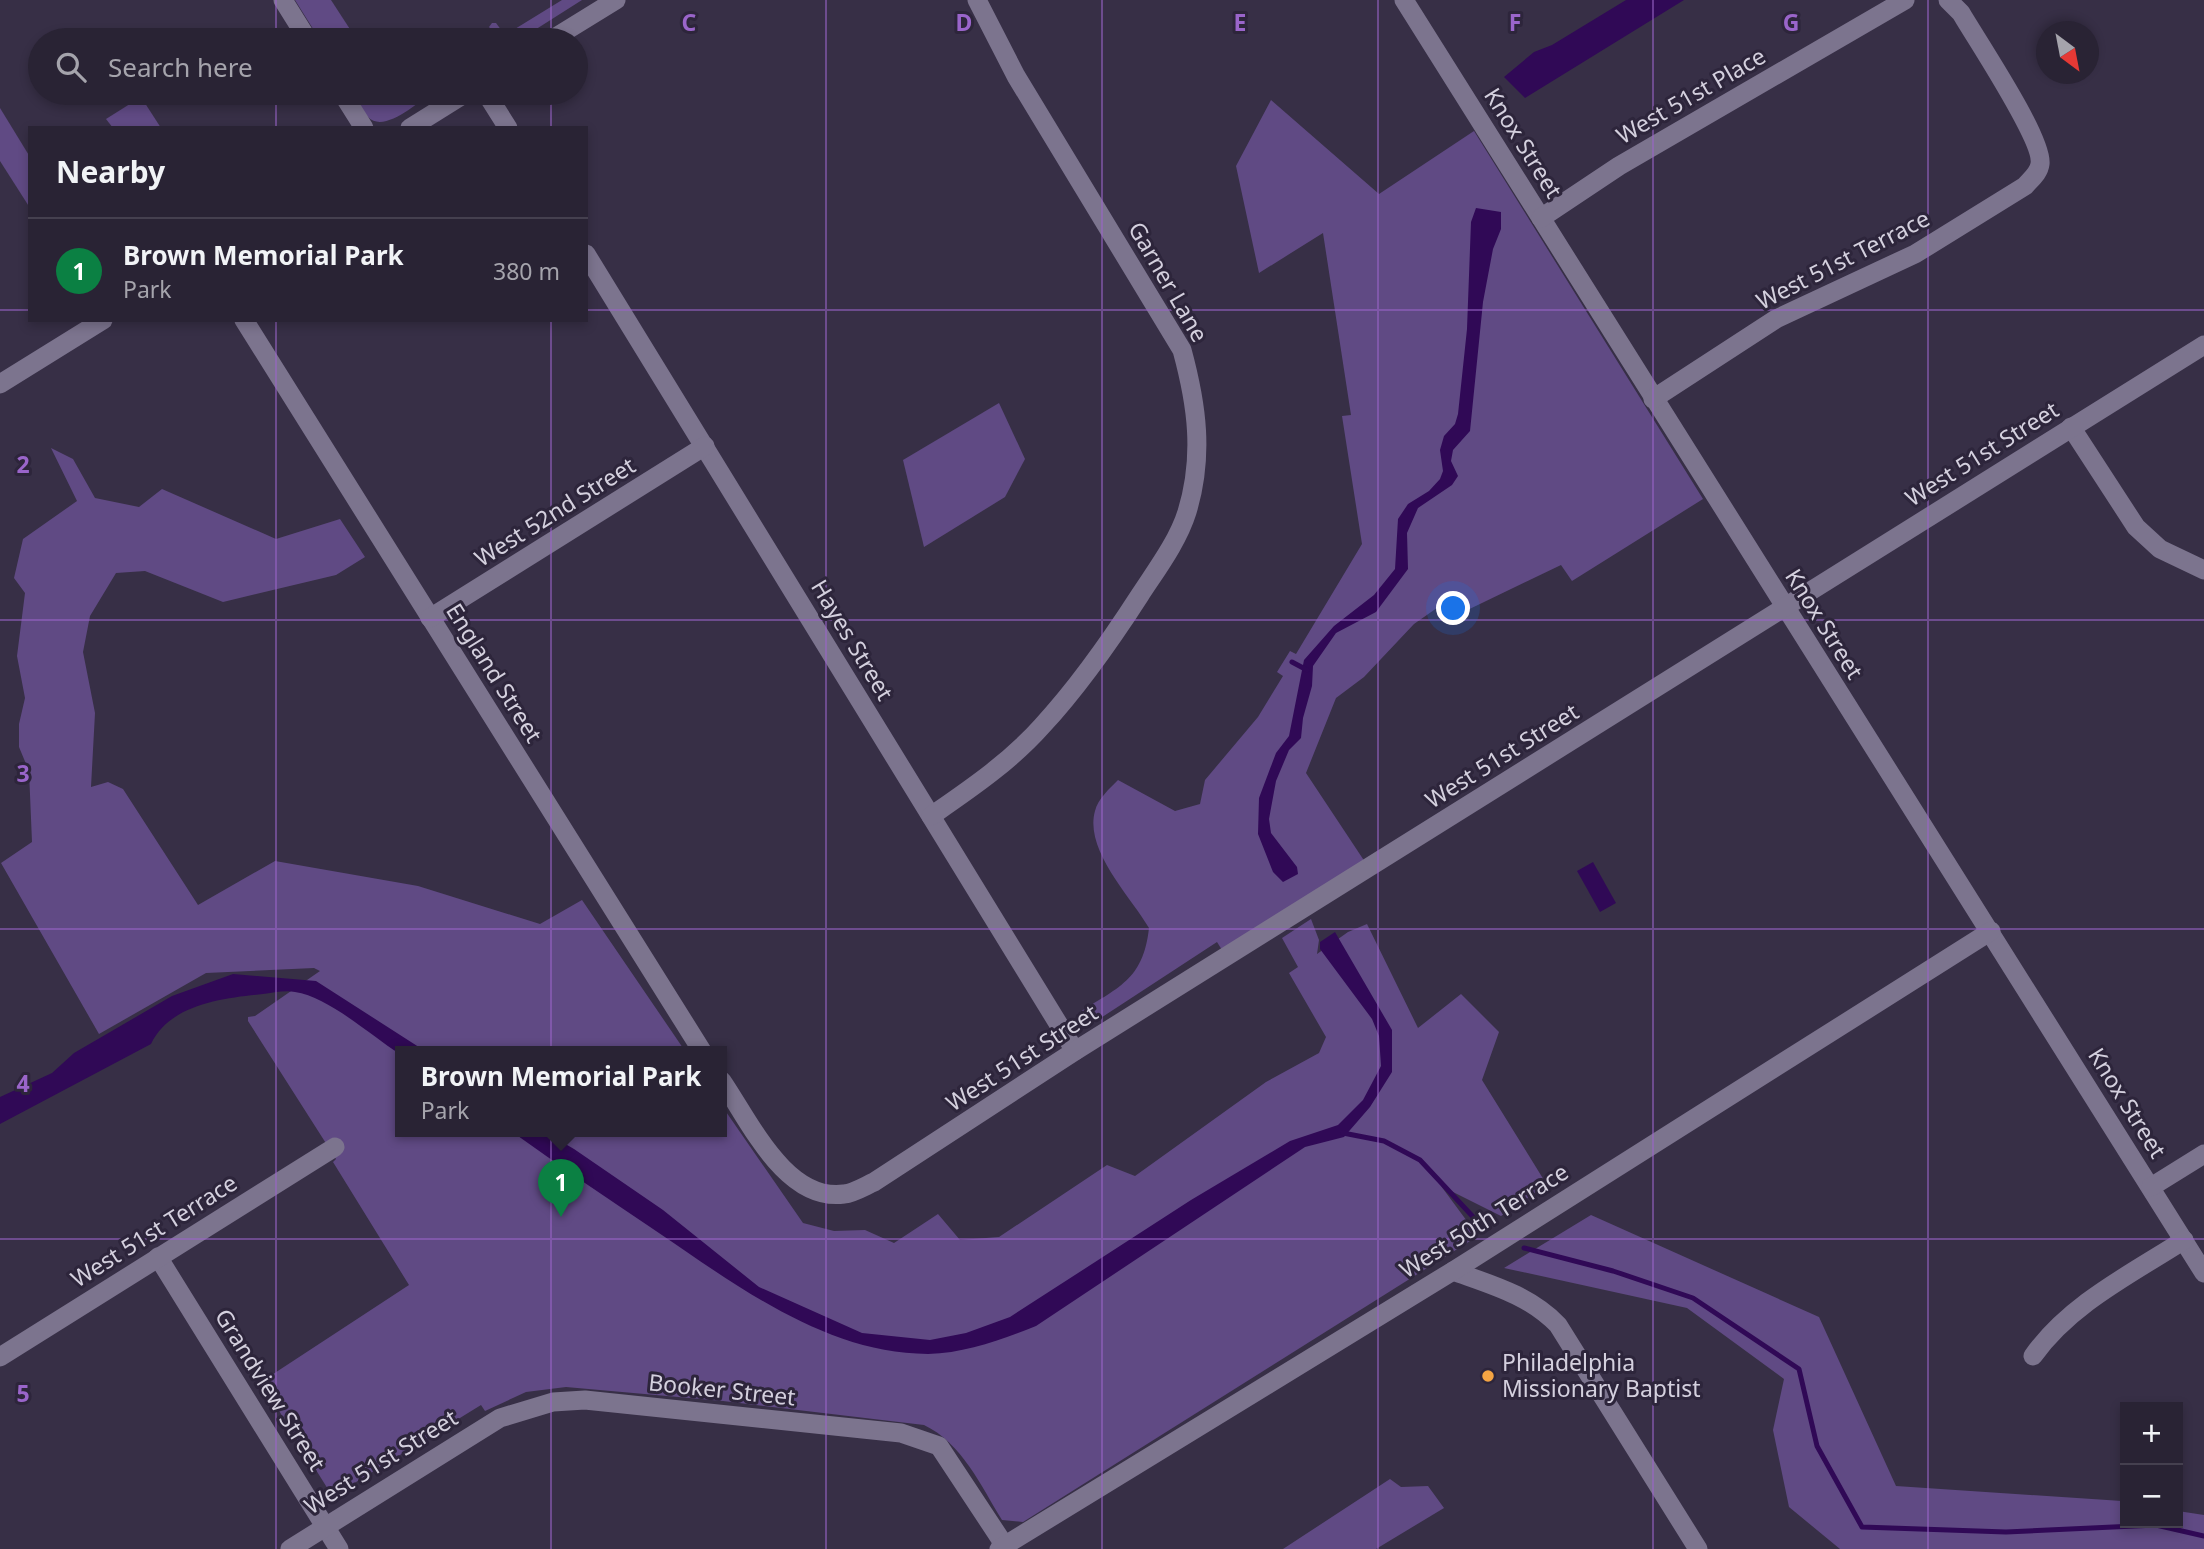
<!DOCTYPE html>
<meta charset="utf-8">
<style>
:root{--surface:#292334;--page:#352f40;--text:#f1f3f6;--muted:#a5a4ac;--line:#45404f;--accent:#0b8043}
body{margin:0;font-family:"Noto Sans",sans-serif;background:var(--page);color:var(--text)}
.controls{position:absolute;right:21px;bottom:21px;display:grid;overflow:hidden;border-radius:0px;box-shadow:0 4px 10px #0003}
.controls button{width:63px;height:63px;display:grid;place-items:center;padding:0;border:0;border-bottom:2px solid var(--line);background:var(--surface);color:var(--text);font:35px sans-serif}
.compass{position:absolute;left:2036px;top:21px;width:63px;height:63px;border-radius:50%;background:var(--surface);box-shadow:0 4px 10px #0003;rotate:148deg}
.you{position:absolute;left:1454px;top:609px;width:24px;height:24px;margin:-18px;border:5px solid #fff;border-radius:50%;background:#1a73e8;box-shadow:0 0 0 10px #1a73e833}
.badge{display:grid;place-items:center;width:46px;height:46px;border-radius:50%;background:var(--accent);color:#fff;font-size:23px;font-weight:700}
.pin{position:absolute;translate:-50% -58px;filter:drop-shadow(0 2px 4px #0008)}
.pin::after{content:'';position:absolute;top:37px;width:24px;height:21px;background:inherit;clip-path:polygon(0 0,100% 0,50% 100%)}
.popup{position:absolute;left:395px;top:1046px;width:332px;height:91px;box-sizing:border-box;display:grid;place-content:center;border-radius:0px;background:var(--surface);filter:drop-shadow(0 2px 5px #0005);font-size:23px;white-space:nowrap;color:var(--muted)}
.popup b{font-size:26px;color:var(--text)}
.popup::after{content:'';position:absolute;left:50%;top:100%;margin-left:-14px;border:14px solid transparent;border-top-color:var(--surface)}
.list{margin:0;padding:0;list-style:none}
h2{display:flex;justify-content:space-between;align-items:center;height:91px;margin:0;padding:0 28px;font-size:30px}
h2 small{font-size:23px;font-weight:400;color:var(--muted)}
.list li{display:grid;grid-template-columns:46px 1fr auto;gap:21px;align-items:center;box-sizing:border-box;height:105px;padding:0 28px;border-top:2px solid var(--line)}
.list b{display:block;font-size:26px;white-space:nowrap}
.list p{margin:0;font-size:23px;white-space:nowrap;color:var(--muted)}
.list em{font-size:23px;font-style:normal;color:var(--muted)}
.icon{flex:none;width:38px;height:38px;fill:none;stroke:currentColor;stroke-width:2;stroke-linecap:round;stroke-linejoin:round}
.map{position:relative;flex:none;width:2204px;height:1549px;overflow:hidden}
.search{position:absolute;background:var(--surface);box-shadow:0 4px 10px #0003;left:28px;top:28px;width:560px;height:77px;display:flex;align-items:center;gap:18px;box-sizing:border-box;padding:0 24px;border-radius:38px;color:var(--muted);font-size:26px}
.panel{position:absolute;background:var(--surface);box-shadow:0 4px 10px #0003;left:28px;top:126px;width:560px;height:196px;border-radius:0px}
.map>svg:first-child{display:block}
</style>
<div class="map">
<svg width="2204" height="1549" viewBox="0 0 2204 1549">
<rect width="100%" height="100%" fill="#372f46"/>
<g fill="#604a84">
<polygon points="295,0 331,0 357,40 320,40"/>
<polygon points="562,0 582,0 519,40 500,40 489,27 492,23 496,23 505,35"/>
<path d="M353,93H391L396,101L410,93H432C418,102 384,134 368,117C362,110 358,100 353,93Z"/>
<polygon points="141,97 161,128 113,128 106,119"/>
<path d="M1271,100L1379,194L1474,131L1703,499L1572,581L1561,565L1453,617L1444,603L1414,624L1364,677L1336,698L1306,773L1365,862L1222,950L1217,942L1087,1027L1077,1014C1118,987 1143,981 1149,928C1131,897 1084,850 1095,811C1098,799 1109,789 1118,780L1175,811L1200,804L1205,780L1258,717L1283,676L1277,672L1290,651L1296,654L1362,544L1342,416L1351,415L1323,233L1259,273L1236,166Z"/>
<polygon points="0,108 30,157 30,208 0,161"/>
<polygon points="999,403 1025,459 1005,497 924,547 903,460"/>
<path d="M51,448L73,459L95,498L139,507L162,489L276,539L340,519L365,557L336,575L223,602L145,571L116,573L90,616L83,652L95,713L91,787L108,782L123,789L198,905L275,861L418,886L540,924L582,900L685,1051H400V1131H722V1106L803,1223L834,1231L865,1230L894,1243L938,1214L960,1240L999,1237L1107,1165L1135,1176L1266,1082L1319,1053L1326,1037L1289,973L1298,967L1282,938L1311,919L1319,940L1317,954L1348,932L1367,924L1418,1028L1461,994L1499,1032L1482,1080L1547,1185L1501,1216L1441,1186L1478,1236L1023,1522L1002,1520C981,1486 962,1443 924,1425L723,1401L566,1387L526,1392L485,1411L481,1405L335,1495L331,1494L261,1382L409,1285L333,1162L336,1159L248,1021V1017L255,1016L320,971L314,968L206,973L99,1034L1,863L32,842L29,771L19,747V724L25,698L17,656L25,593L14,578L23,539L77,501Z"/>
<polygon points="1591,1215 1819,1317 1896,1486 2122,1501 2125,1502 2125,1523 2178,1523 2178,1511 2204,1515 2204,1549 1840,1549 1789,1507 1773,1430 1784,1379 1687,1308 1504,1268"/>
<polygon points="1390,1479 1401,1487 1428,1486 1444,1508 1376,1549 1283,1549"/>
</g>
<g fill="#300956">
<polygon points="1626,0 1684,0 1525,98 1504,77 1534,52 1552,45"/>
<polygon points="1476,208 1501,212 1501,229 1493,249 1483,302 1470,431 1453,450 1451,461 1458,476 1452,485 1418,508 1407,533 1408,569 1376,612 1336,633 1313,666 1312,686 1303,718 1301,738 1289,750 1276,781 1269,819 1271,833 1297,867 1298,874 1283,882 1273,872 1258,834 1259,798 1276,753 1289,736 1304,660 1334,626 1374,595 1395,569 1398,519 1408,504 1429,491 1440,479 1443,471 1440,450 1444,436 1455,424 1458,414 1467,329 1471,222"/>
<polygon points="1593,862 1616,903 1600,912 1577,871"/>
<path d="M1335,932L1392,1030V1072L1370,1107L1344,1137L1305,1147L1036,1326C1001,1340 966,1353 928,1354C826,1354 736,1285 656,1231C607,1198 558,1165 511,1131H543L574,1149L663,1210L759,1287L862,1333L930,1340L966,1333L1010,1317L1191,1200L1290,1141L1338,1125L1363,1100L1381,1066L1379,1036L1372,1019L1320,949V942Z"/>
<path d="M233,974L316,981L425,1051H400V1054C371,1036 329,997 295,992C285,990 272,993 263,994C223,998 170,1004 151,1044L0,1124V1097L52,1073L74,1053L172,996Z"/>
</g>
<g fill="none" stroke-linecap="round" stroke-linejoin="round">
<g stroke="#300956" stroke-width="5">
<polyline points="1292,662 1307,670"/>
<polyline points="1343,1133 1384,1141 1420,1160 1476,1220"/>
<polyline points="1524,1248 1613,1271 1693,1298 1799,1369 1817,1446 1862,1527 2006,1532 2156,1525 2204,1536"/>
</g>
<g stroke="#7c748e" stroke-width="19">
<polyline points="283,0 308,40"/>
<polyline points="1404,0 2204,1273"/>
<polyline points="551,40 616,0"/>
<polyline points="342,93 364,128"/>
<polyline points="486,93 508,128"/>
<polyline points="410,128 466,93"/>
<polyline points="1541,218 1619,166 1905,0"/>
<polyline points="586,254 1075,1051"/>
<polyline points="244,320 702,1051"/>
<polyline points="0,384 103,320"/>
<path d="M1653,399L1776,319L1915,254L2025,186C2031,179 2039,173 2040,164C2044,140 1976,39 1961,13L1948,0"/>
<polyline points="2071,427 2136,527 2160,549 2204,570"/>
<polyline points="430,618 705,446"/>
<path d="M931,816C970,789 1010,762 1042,726C1079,686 1111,640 1140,595C1157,569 1178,541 1187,512C1204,456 1197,405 1182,350L1016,76L977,0"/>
<path d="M722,1081C750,1122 786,1202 844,1194C854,1193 865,1186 874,1182L1075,1051L2204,345"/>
<polyline points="2151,1187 2204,1154"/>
<polyline points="158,1257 339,1549"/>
<path d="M1453,1271C1492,1285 1529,1295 1558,1325L1698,1549"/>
<path d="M2033,1356C2070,1304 2131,1274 2184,1240"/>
<polyline points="0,1357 335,1147"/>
<polyline points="290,1549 500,1418 553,1402 585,1400 901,1433 939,1446 1007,1549"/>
<polyline points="999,1549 1453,1271 1991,931"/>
</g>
</g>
<path fill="none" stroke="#9a65ca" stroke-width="2" stroke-opacity="0.55" d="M276,0V40M551,0V40M826,0V1549M1102,0V1549M1378,0V1549M1653,0V1549M1928,0V1549M276,93V128M551,93V128M0,310H30M586,310H2204M276,320V1549M551,320V1549M0,620H2204M0,929H2204M0,1239H2204"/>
<circle fill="#f4a443" stroke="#2d253b" stroke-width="2.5" cx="1488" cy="1376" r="7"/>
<g text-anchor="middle" stroke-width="6" stroke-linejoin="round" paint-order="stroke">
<g font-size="23" fill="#d4d0de" stroke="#2d253b">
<text transform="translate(1691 96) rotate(-30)" y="8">West 51st Place</text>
<text transform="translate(1523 143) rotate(58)" y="8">Knox Street</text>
<text transform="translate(1843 260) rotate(-27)" y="8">West 51st Terrace</text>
<text transform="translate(1168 282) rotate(60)" y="8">Garner Lane</text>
<text transform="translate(1982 454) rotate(-32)" y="8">West 51st Street</text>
<text transform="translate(555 512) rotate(-32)" y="8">West 52nd Street</text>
<text transform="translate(1824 624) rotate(58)" y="8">Knox Street</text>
<text transform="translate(852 640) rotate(59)" y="8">Hayes Street</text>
<text transform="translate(494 673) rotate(58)" y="8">England Street</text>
<text transform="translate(1502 756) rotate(-32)" y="8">West 51st Street</text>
<text transform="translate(1022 1058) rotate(-33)" y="8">West 51st Street</text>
<text transform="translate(2127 1103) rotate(58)" y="8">Knox Street</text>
<text transform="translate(1484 1221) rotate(-32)" y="8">West 50th Terrace</text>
<text transform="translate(154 1231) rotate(-32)" y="8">West 51st Terrace</text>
<text transform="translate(270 1390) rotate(58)" y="8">Grandview Street</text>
<text transform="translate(722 1390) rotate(6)" y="8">Booker Street</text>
<text transform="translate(381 1462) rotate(-32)" y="8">West 51st Street</text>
</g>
<g font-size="23" fill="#d4d0de" stroke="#2d253b" text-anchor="start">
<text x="1502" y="1371">Philadelphia<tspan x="1502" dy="26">Missionary Baptist</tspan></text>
</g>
</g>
<g font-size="23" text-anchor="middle" font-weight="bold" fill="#9a65ca" stroke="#2d253b" stroke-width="6" stroke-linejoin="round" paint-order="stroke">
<text x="689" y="31">C</text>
<text x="964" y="31">D</text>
<text x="1240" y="31">E</text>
<text x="1515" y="31">F</text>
<text x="1791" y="31">G</text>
<text x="23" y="473">2</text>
<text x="23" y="782">3</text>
<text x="23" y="1092">4</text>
<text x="23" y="1402">5</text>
</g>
</svg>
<div class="controls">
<button>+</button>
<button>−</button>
</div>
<svg class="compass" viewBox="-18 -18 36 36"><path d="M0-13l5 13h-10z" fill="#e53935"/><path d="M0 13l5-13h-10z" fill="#a5a4ac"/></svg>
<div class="you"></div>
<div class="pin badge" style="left:561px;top:1217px">1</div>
<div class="popup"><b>Brown Memorial Park</b>Park</div>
<div class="search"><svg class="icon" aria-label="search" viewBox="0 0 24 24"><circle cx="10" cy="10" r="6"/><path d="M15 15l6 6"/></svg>Search here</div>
<section class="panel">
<h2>Nearby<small></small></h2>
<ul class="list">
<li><span class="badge">1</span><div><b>Brown Memorial Park</b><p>Park</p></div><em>380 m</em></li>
</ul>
</section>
</div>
